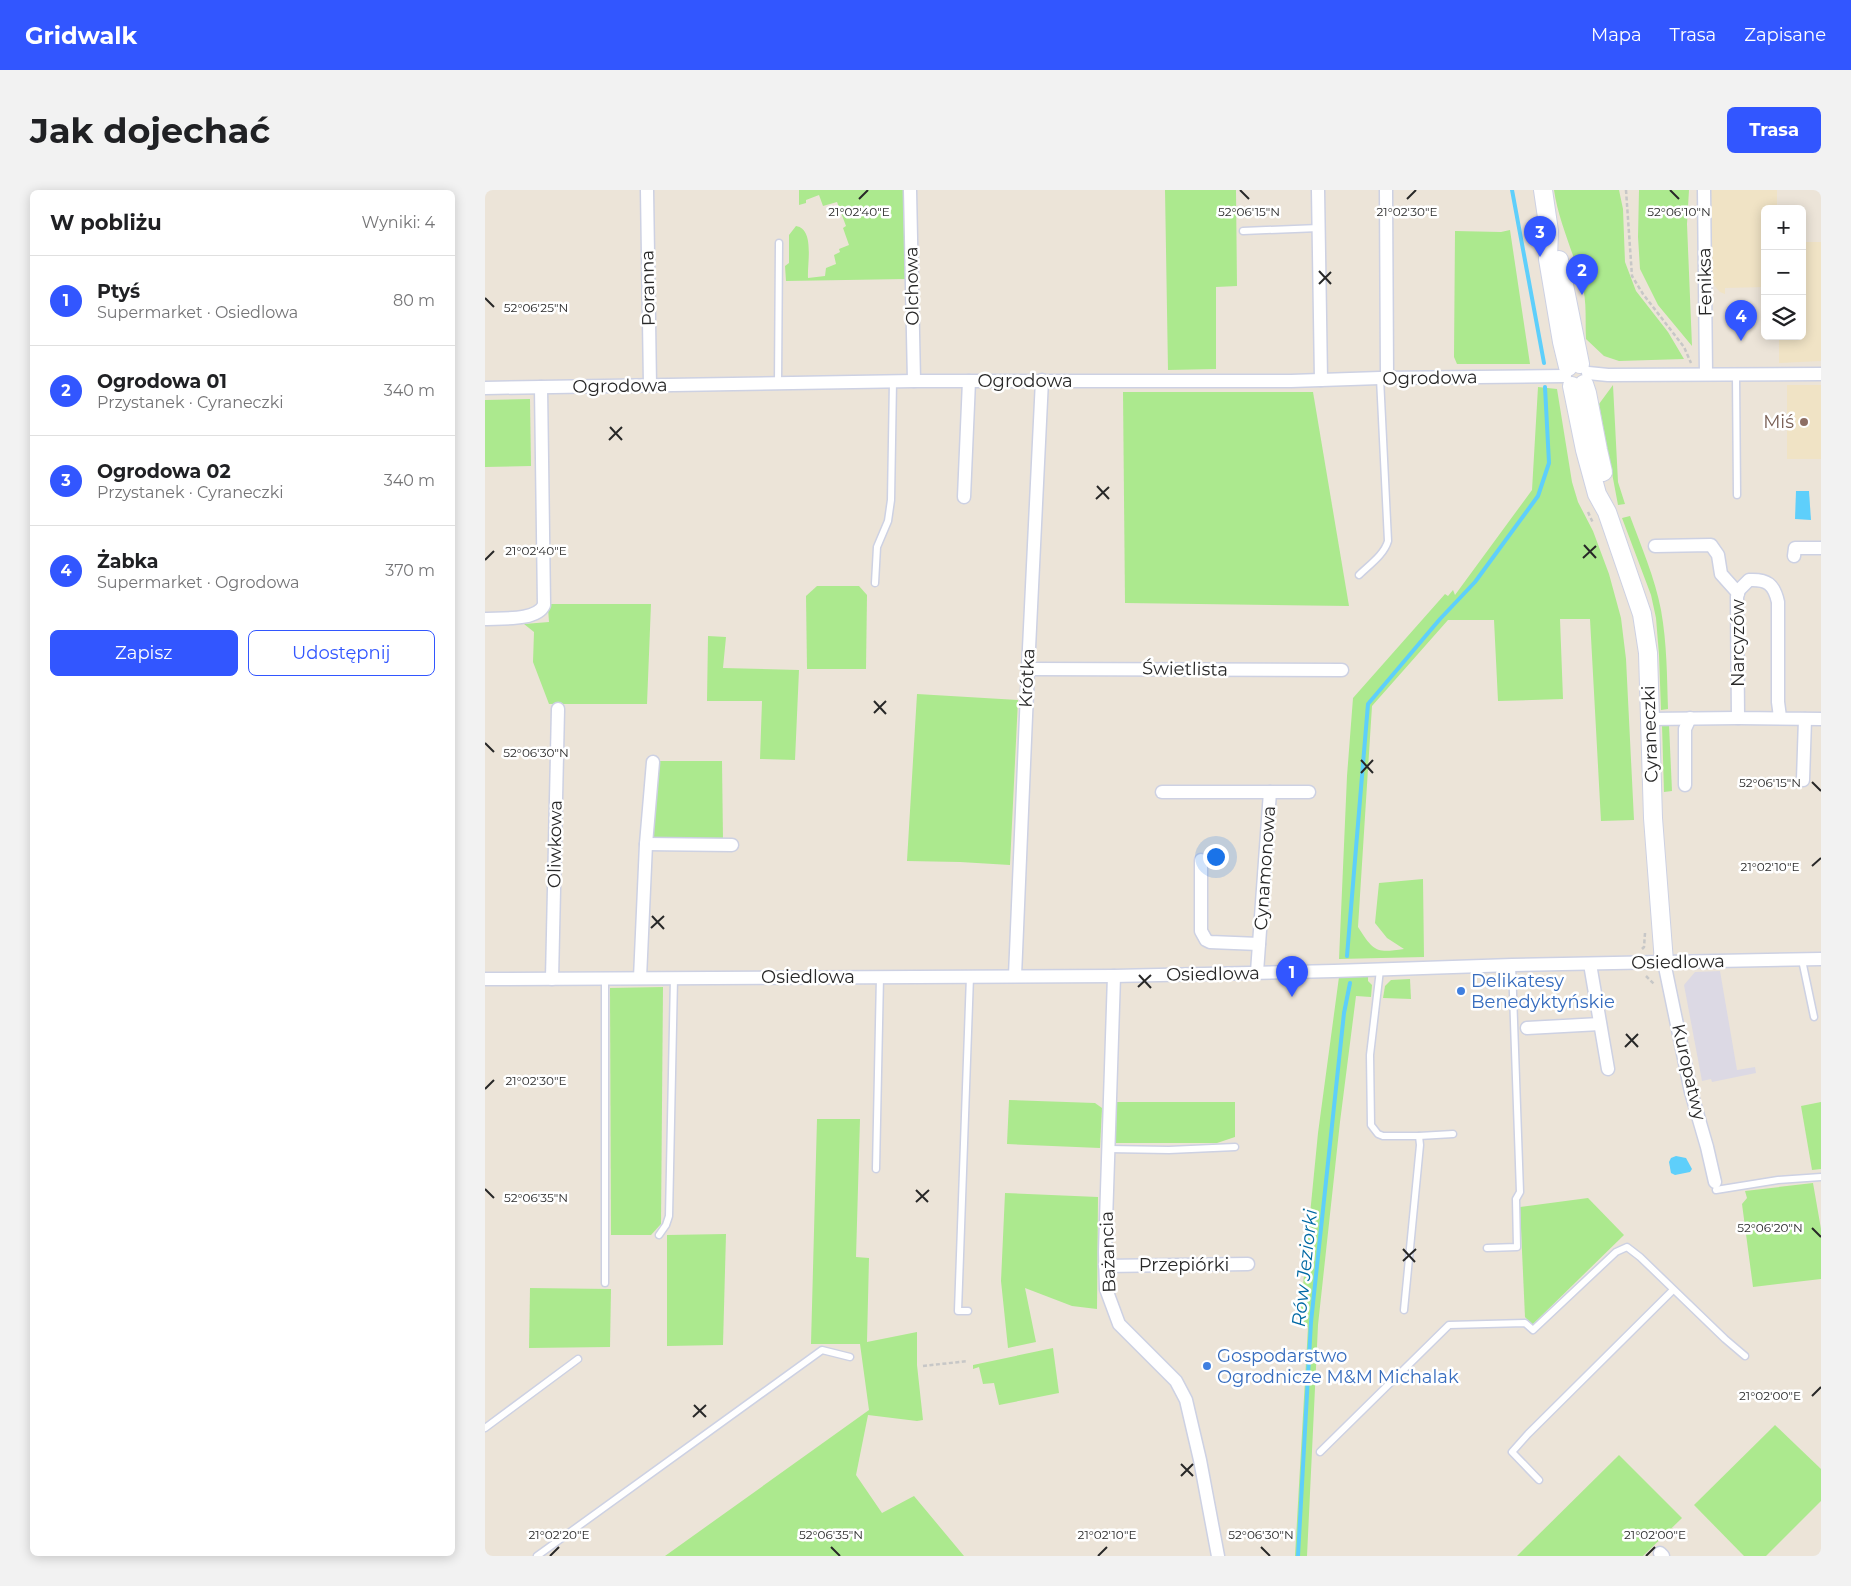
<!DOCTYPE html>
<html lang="pl">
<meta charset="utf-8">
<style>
:root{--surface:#fff;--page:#f2f2f2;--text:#202124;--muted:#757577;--line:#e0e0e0;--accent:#3256ff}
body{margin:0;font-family:Montserrat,sans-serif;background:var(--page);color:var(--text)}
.controls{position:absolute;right:15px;top:15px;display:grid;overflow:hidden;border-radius:8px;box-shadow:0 2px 12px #0003}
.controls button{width:45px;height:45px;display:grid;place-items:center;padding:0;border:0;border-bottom:1px solid var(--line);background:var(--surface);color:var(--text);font:25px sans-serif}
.you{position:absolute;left:730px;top:666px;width:18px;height:18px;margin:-12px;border:4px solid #fff;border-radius:50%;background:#1a73e8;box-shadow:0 0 0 8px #1a73e833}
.badge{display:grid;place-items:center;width:32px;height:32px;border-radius:50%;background:var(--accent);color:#fff;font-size:16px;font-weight:700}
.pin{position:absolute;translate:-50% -41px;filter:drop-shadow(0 1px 2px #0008)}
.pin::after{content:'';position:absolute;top:26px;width:18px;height:15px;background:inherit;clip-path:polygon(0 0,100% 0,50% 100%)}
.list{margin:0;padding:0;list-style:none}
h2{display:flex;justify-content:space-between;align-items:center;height:65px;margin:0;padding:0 20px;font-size:21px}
h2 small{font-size:16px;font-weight:400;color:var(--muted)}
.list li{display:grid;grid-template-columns:32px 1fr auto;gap:15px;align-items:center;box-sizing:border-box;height:90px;padding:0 20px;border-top:1px solid var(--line)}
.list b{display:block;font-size:19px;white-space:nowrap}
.list p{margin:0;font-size:16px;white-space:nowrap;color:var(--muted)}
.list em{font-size:16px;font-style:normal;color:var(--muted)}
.actions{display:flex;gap:10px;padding:15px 20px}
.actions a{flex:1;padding:11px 0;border:1px solid var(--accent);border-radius:8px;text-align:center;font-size:18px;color:var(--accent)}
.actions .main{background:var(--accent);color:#fff}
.icon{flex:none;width:28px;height:28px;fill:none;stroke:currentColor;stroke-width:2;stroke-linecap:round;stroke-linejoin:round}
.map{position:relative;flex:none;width:1336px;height:1366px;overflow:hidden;border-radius:8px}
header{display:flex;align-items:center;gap:30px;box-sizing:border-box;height:70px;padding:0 25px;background:var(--accent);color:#fff}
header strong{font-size:24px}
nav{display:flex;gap:28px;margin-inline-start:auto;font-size:18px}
.intro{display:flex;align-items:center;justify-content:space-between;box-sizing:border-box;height:120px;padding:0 30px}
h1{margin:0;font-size:35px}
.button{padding:12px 22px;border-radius:8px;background:var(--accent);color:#fff;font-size:18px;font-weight:700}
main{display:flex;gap:30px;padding:0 30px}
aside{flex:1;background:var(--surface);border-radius:8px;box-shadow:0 2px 12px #0003}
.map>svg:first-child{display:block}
</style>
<header>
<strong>Gridwalk</strong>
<nav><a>Mapa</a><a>Trasa</a><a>Zapisane</a></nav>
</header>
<div class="intro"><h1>Jak dojechać</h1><a class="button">Trasa</a></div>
<main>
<aside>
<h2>W pobliżu<small>Wyniki: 4</small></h2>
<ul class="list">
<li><span class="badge">1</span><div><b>Ptyś</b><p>Supermarket · Osiedlowa</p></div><em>80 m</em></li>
<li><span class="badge">2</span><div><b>Ogrodowa 01</b><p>Przystanek · Cyraneczki</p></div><em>340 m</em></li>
<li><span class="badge">3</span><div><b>Ogrodowa 02</b><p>Przystanek · Cyraneczki</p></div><em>340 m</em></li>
<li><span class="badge">4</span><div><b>Żabka</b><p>Supermarket · Ogrodowa</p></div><em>370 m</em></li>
</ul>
<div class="actions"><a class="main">Zapisz</a><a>Udostępnij</a></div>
</aside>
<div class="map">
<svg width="1336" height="1366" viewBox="0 0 1336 1366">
<rect width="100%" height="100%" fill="#ece4d8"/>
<polygon fill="#dcd9e4" points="1235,781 1252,880 1270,877 1271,883 1227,892 1226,889 1217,891 1199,795 1210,782"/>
<g fill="#f0e3c5">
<polygon points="1224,0 1292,0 1292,19 1280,19 1280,97 1240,98 1240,104 1235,102 1228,94 1225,85"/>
<polygon points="1317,52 1336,52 1336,171 1294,173 1294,146 1317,146"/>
<rect x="1302" y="195" width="34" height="74"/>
</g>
<g fill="#ace98e">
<path d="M314,0H418L420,89L301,91L300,76L304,73V45L311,36C330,39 322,74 323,88L340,86L341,78L351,74L349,65L355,62L354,59L364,55L358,38L361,36L352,12L338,16L334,5L321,10V13L314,15Z"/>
<polygon points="680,0 751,0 752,96 731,97 731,179 683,180"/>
<path d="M1069,0H1134L1138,19L1140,72L1151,101L1183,142L1199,169L1134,171L1119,166L1101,149C1100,132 1102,115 1098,98C1090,65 1074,34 1069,0Z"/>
<polygon points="1154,0 1204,0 1202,34 1207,156 1173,115 1155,79 1153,47"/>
<polygon points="1025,40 1045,174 972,174 969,167 970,41 1016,42"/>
<polygon points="1128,195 1133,292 1140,314 1133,315 1114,214"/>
<path d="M1053,197L1072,199L1087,292L1093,312L1108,341L1124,384L1136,428L1141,469L1149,630L1116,631L1105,429H1075L1078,509L1013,511L1009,430H963L887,516L873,737C889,762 891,763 919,759L902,748L890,733L894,693L938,689L939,767L854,769L862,586L868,508L960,404L963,406L968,400L970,405L1047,300Z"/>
<polygon points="638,202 828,202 864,416 640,413"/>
<polygon points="45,209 46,276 0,277 0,210"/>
<path d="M1145,326C1156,356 1170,388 1176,420C1182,453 1182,487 1183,519L1176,520L1174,465L1171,428L1166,405L1137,328Z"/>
<polygon points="332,396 374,396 382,405 381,479 322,479 321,406"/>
<polygon points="66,414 166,414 162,514 64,514 48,472 49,442 39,434 64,432 63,418"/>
<polygon points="223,446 241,447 238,478 314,480 310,570 275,569 277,511 222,511"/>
<polygon points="432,504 533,510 525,675 475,672 422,671"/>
<polygon points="1177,535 1184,535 1187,601 1179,602"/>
<polygon points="174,571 237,571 238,650 172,649 168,646"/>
<polygon points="872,785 883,787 883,791 887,795 886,807 871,806 855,932 833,1135 822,1366 810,1366 823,1137 814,1136 833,943 854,787"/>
<polygon points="925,789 926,809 898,808 900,796 906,790"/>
<polygon points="178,797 176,1034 166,1045 126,1045 125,798"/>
<polygon points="524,910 610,913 617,918 615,958 522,954"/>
<polygon points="631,912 750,912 750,947 732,953 630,953"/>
<polygon points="1336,912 1336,979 1327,980 1316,916"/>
<polygon points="332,929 375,929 371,1067 384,1068 382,1152 432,1142 432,1175 438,1230 432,1231 383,1225 371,1285 397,1323 429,1306 479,1366 180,1366 384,1220 375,1154 326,1154"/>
<polygon points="1328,993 1336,1039 1336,1089 1268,1097 1257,1014 1262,1008 1260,1001"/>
<polygon points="520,1003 613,1007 612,1119 587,1116 540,1098 551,1152 523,1158 516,1091"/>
<polygon points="1103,1008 1139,1045 1047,1135 1040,1127 1035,1017"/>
<polygon points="241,1044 238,1155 182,1156 182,1045"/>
<polygon points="45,1098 126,1099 125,1157 44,1158"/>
<polygon points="568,1158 574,1203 514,1215 509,1193 498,1194 494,1177 488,1179 488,1175"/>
<polygon points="1290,1235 1336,1279 1336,1311 1281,1366 1259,1366 1209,1315"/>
<polygon points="1134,1265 1197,1328 1158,1366 1032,1366"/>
</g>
<g fill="#5ecffb">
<polygon points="1311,301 1324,301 1326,330 1310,329"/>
<polygon points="1191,966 1201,968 1207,979 1205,982 1190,985 1186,983 1184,972 1186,968"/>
</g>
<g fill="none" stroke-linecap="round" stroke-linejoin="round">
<g stroke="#5ecffb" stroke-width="4">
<polyline points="1027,0 1059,173"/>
<polyline points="862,766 883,514 955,429 990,392 1053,306 1064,273 1060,197"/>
<polyline points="813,1366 826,1132 859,823 865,793"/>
</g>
<g stroke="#cdd1e3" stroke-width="9">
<g id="lane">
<polyline points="758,41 834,38"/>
<polyline points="1251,185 1252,305"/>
<polyline points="293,194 294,53"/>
<path d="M874,385C884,375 899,365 903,351L895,188"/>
<polyline points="390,393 392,357 403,331 406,310 408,191"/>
<polyline points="1317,770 1329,827"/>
<polyline points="895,780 885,865 886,935 893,944 898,946 934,946 935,955 919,1120"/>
<polyline points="934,946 968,944"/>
<polyline points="623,959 684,960 750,957"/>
<polyline points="391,979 395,786"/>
<polyline points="1231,1000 1293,990 1336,987"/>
<polyline points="174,1045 181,1035 184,1026 189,788"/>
<polyline points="1002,1058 1032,1057 1031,1009 1035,1002 1027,775"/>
<polyline points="120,1093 120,789"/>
<polyline points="483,1121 473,1121 485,786"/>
<polyline points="0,1238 93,1169"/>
<polyline points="835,1262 964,1135 1040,1133 1048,1140 1131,1062 1142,1057 1155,1067 1240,1149 1260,1166"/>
<polyline points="1054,1290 1027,1262 1043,1244 1188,1100"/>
<polyline points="52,1366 337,1160 365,1167"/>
</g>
</g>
<g stroke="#cdd1e3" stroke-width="15">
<g id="street">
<polyline points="162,0 165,195"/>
<polyline points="425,0 429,191"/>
<polyline points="833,0 836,190"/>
<polyline points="901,0 902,188"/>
<polyline points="1219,0 1221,184"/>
<polyline points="1103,183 1123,185 1336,184"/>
<polyline points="0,198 429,191 806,191 895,188 1080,186"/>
<polyline points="479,307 484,191"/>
<polyline points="1170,356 1226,355 1233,365 1236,384 1253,403"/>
<polyline points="1309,366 1310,358 1336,358"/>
<path d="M0,429C16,428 52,431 59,415L56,197"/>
<polyline points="543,479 857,480"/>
<path d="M1295,527L1293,512V412C1289,394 1282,389 1264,390L1254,400L1252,407L1253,528L1336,529"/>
<polyline points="1165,529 1253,528"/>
<polyline points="1318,590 1320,529"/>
<polyline points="1200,595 1200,539 1205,528"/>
<polyline points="677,602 824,602"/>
<polyline points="161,654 247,655"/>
<polyline points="716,670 716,741 721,750 725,752 774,754"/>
<polyline points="1179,772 1206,902 1222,957 1230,992"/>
<polyline points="1105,774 1123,879"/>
<polyline points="772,782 785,602"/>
<polyline points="530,786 543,479 557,190"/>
<polyline points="629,786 620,1062 621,1099 634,1134 691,1191 701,1210 715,1270 733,1366"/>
<polyline points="155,788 161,654 168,572"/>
<polyline points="0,789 629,786 849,781 1027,775 1336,769"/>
<polyline points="67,789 73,519"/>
<polyline points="1042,838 1115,834"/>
<polyline points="620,1076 763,1074"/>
<polyline points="1175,1363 1178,1366"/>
</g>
</g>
<g stroke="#cdd1e3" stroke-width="20">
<g id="secondary">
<polyline points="1058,0 1064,41 1063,69 1077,152 1083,177"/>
<polyline points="1074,70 1095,174"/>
<polyline points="1099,194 1102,203 1113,260 1118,282"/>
<polyline points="1087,196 1100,260 1112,304 1122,322 1157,424 1163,463 1168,628 1179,772"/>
</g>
</g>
<g stroke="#c7c7c7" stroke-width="2.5" stroke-dasharray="4 2.5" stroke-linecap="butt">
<polyline points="1141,0 1147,86 1158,104 1199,157 1206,173"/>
<polyline points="1103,322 1108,333"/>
<polyline points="1157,759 1159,757 1160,743"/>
<polyline points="1161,786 1170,795"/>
<polyline points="438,1176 483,1171"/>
</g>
<use href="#lane" stroke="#fff" stroke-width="6"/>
<use href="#street" stroke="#fff" stroke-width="12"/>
<use href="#secondary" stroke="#fff" stroke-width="18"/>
</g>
<path fill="none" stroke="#282828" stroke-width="2" d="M755,0L764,9M1185,0L1194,9M374,9L383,0M922,9L931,0M834,81L846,94M834,94L846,82M0,108L9,117M125,237L137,250M124,250L137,237M612,296L624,309M611,309L624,297M1099,355L1111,368M1098,368L1111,356M0,370L9,361M389,511L401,524M389,523L401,511M0,553L9,562M876,570L888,583M876,583L888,570M1327,592L1336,601M1327,676L1336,668M167,726L179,739M166,738L179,726M654,785L666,798M653,797L666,785M1141,844L1153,857M1140,857L1153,844M0,899L9,890M0,999L9,1008M431,1000L443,1012M431,1012L444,1000M1327,1038L1336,1047M918,1059L930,1072M918,1071L931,1059M1327,1206L1336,1197M209,1215L221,1227M208,1227L221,1215M696,1274L708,1286M696,1286L708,1274M346,1357L355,1366M776,1357L785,1366M65,1366L74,1357M613,1366L622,1357M1161,1366L1170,1357"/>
<circle fill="#8d6e63" stroke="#fff" stroke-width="2" cx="1319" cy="232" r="5"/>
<g fill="#3f7fe0" stroke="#fff" stroke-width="2">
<circle cx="976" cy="801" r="5"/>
<circle cx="722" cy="1176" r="5"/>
</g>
<g text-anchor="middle" stroke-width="5" stroke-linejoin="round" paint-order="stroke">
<g font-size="18" fill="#282828" stroke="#fff">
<text transform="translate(1220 92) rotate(-91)" y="6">Feniksa</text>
<text transform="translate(427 96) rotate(-91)" y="6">Olchowa</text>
<text transform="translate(163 98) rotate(-91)" y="6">Poranna</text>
<text transform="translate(945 188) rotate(-1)" y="6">Ogrodowa</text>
<text x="540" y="197">Ogrodowa</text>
<text transform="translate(135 196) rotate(-1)" y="6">Ogrodowa</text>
<text transform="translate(1253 453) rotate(-90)" y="6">Narcyzów</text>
<text transform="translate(700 479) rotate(1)" y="6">Świetlista</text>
<text transform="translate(542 488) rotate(-87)" y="6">Krótka</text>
<text transform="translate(1165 544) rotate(-92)" y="6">Cyraneczki</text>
<text transform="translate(70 654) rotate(-89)" y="6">Oliwkowa</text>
<text transform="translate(780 678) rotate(-86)" y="6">Cynamonowa</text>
<text transform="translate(1193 772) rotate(-1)" y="6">Osiedlowa</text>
<text transform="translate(728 784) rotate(-1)" y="6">Osiedlowa</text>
<text x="323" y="793">Osiedlowa</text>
<text transform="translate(1204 882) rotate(77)" y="6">Kuropatwy</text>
<text transform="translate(623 1062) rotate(-92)" y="6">Bażancia</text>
<text x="699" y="1081">Przepiórki</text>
</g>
<g font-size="18" fill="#785e54" stroke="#fff" text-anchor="end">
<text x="1309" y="238">Miś</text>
</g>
<g font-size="18" fill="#366cbe" stroke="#fff" text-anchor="start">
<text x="986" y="797">Delikatesy<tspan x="986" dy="21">Benedyktyńskie</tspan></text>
<text x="732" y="1172">Gospodarstwo<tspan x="732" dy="21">Ogrodnicze M&amp;M Michalak</tspan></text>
</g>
<g font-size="19" font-style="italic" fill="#0069a4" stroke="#fff">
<text transform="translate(819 1078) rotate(-84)" y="7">Rów Jeziorki</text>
</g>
</g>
<g font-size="12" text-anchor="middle" fill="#282828" stroke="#fff" stroke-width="5" stroke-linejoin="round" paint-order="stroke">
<text x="374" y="26">21°02'40"E</text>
<text x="922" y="26">21°02'30"E</text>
<text x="764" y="26">52°06'15"N</text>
<text x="1194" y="26">52°06'10"N</text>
<text x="51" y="122">52°06'25"N</text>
<text x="51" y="365">21°02'40"E</text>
<text x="51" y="567">52°06'30"N</text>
<text x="1285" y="597">52°06'15"N</text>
<text x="1285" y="681">21°02'10"E</text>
<text x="51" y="895">21°02'30"E</text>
<text x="51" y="1012">52°06'35"N</text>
<text x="1285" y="1042">52°06'20"N</text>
<text x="1285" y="1210">21°02'00"E</text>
<text x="346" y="1349">52°06'35"N</text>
<text x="776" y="1349">52°06'30"N</text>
<text x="74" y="1349">21°02'20"E</text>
<text x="622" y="1349">21°02'10"E</text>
<text x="1170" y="1349">21°02'00"E</text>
</g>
</svg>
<div class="controls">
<button>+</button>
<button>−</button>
<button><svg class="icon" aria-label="layers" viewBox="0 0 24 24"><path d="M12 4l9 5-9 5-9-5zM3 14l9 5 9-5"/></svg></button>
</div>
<div class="you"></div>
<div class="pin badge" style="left:807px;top:807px">1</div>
<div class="pin badge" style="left:1097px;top:105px">2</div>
<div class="pin badge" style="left:1055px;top:67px">3</div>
<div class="pin badge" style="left:1256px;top:151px">4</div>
</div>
</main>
